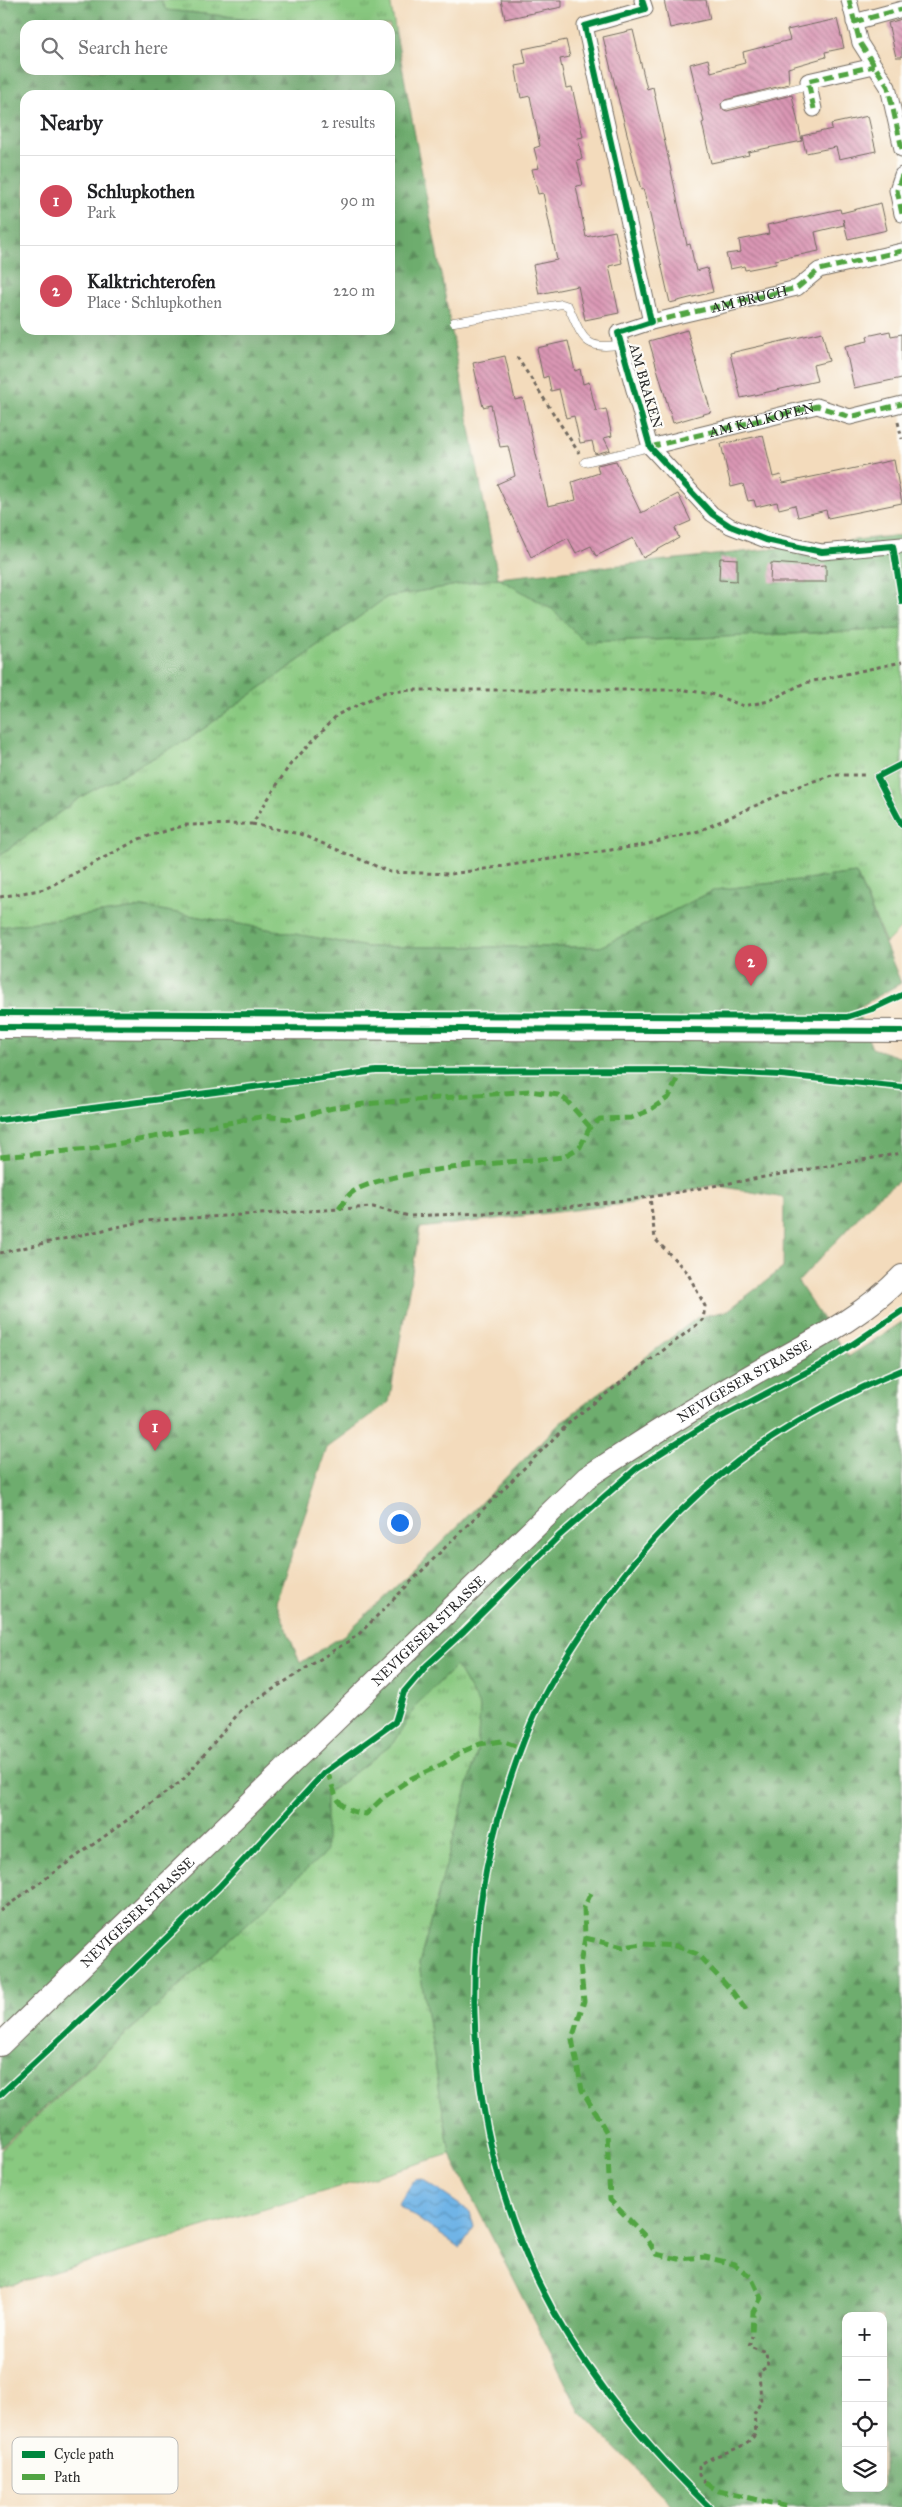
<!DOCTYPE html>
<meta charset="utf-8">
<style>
:root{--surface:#fff;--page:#f2f2f2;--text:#202124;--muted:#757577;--line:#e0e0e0;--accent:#d1495b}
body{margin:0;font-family:"IM FELL Great Primer",serif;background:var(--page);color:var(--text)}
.controls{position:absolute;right:15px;bottom:15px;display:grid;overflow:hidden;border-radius:10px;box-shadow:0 5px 20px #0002}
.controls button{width:45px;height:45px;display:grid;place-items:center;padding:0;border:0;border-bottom:1px solid var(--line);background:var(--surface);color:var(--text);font:25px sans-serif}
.you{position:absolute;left:399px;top:1522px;width:18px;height:18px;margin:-12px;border:4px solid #fff;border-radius:50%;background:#1a73e8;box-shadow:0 0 0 8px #1a73e833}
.badge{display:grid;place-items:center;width:32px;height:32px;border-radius:50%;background:var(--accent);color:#fff;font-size:16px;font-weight:700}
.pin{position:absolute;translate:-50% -41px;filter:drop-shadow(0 1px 2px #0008)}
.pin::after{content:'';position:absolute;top:26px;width:18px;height:15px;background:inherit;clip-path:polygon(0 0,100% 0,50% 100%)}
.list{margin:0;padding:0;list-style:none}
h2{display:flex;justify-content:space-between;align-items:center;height:65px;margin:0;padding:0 20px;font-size:21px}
h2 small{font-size:16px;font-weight:400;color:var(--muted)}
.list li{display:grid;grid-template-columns:32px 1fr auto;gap:15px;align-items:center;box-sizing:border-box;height:90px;padding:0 20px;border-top:1px solid var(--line)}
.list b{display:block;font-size:19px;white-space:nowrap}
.list p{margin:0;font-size:16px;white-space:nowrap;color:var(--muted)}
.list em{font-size:16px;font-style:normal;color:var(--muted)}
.icon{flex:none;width:28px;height:28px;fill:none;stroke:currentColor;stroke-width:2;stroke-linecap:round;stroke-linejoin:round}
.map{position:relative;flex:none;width:902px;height:2507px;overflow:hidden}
.search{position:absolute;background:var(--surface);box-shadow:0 5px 20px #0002;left:20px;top:20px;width:375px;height:55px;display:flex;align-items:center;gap:12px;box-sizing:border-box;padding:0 18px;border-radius:15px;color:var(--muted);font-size:19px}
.panel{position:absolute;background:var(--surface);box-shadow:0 5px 20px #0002;left:20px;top:90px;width:375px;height:245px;border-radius:15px}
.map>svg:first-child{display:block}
</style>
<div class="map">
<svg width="902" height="2507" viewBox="0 0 902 2507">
<defs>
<pattern id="grass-tufts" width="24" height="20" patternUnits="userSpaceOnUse" patternTransform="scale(1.25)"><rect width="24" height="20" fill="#89c980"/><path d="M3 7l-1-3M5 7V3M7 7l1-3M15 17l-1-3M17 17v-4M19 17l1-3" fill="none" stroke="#70a369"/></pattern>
<pattern id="forest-firs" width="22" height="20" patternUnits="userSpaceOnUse" patternTransform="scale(1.25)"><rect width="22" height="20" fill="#6ead6e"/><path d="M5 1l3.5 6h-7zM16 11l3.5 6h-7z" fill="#5b8d5b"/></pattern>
<pattern id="water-waves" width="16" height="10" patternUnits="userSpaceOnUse" patternTransform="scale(1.25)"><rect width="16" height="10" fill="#70b4e6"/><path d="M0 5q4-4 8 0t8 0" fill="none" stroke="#5c93bb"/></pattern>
<pattern id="building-back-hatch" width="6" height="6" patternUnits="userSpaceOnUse" patternTransform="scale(1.25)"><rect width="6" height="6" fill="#da96b4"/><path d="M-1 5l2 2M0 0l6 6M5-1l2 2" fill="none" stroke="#b17b93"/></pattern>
</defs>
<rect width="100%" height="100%" fill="#fdfcf7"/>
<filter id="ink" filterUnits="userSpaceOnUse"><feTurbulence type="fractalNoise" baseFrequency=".02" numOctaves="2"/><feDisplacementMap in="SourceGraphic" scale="10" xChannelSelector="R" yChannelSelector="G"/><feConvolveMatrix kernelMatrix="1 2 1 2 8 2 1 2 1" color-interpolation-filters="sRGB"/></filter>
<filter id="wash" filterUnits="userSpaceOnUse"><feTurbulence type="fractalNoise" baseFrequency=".0096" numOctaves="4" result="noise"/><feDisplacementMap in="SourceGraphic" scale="20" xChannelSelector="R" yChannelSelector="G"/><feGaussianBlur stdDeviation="1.12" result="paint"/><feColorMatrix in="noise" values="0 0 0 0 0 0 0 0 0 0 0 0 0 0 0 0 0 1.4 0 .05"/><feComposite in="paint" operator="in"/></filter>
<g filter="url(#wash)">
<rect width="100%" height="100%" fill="#f3dbbc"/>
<g fill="url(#grass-tufts)" stroke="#5a7a56">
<polygon points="161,0 390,0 396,34 390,33 390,25 312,25 166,10"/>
<polygon points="498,578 552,609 586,643 902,629 902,927 886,943 856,873 715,890 600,947 368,947 144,907 0,927 0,855 84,795 192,737 387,597"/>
<polygon points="456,1666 480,1707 477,1752 419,1964 450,2154 0,2288 0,2150 325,1852 326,1794 394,1743 417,1704"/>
</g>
<g fill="url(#forest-firs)" stroke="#4c6c4c" fill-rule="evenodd">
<path d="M0,0H161L166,10L312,25H25V70H390V33L396,34L498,578L902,535V629L586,643L552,609L498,578L387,597L192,737L84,795L0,855ZM25,95H390V330H25Z"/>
<path d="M856,873L901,983L856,1009L872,1048L902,1058V1179L878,1196L798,1282L848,1357L902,1322V2507H674L580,2412L450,2154L419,1964L477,1752L480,1707L456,1666L417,1704L394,1743L326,1794V1852L0,2148V927L144,907L368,947H600L715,890ZM714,1185L784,1198L783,1268L727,1311L698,1317L559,1424L421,1563L344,1635L300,1663L276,1602L327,1448L389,1402L420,1228L634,1203ZM846,2316H883V2488H846Z"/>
</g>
<polygon fill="url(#water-waves)" stroke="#4e7088" points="422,2179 470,2212 474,2227 460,2248 398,2205 414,2180"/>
<g id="blocks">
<g fill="url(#building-back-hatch)">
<polygon points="501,0 562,0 562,7 505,19"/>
<polygon points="664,0 706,0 710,19 670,28"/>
<polygon points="837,19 844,48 825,52 826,57 788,68 789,84 725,100 721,104 722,109 727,111 792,95 802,141 748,152 749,155 711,163 702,123 704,122 690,64 708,59 711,72 745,63 743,52 790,40 787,30"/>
<polygon points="902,19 902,57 896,57 888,23"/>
<polygon points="633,30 647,89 653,87 687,245 690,244 696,271 707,268 713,292 670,303 648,206 643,189 641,190 603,37"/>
<polygon points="566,40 570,57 560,59 566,88 572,87 583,137 578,138 582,159 577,160 583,185 576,186 586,237 615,231 622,263 609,266 619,313 585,320 578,286 539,294 533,265 557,260 543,193 538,194 532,169 539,168 534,148 540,146 530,96 521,98 515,65 526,63 523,49"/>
<polygon points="868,116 876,151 839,159 836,147 806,153 802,136 832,129 831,124"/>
<polygon points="881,203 887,230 848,239 843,219 844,225 815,232 819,251 775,260 776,264 745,270 744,266 730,269 726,254 741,252 739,240 769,234 767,225 840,209 841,213"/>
<polygon points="687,330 711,412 673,423 649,341"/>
<polygon points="890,331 891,336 902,334 902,378 854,388 845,346 868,341 867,336"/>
<polygon points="822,332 829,361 813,365 817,381 741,398 730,353"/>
<polygon points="568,341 575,371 580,369 583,384 589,382 596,411 606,409 612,436 604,438 610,450 595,454 592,441 580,443 574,416 566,418 559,389 551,391 548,376 543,378 537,348"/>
<polygon points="505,356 515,400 523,398 548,506 576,500 572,482 599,473 597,465 616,461 641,513 678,494 691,521 675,528 679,538 643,558 633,538 596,556 591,546 576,553 568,538 531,557 497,484 515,476 508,446 500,447 491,405 483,407 473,363"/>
<polygon points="763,435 773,477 781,475 783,483 894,460 902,503 828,518 826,510 798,517 795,505 779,509 777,502 756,507 754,500 748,501 743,484 731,487 721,444"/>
<polygon points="720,558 737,559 737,581 719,580"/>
<polygon points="771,563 811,566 826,565 826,582 770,582"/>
</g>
</g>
</g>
<g filter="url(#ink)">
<use href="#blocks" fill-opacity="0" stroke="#71695e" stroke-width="1"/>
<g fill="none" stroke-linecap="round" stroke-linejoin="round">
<g stroke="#71695e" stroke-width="9">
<g id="lane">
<polyline points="726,105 809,85"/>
<path d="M454,322L562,304L568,306C583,337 583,352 622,344"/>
<polyline points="585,462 650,447"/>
<polyline points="902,764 877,777 902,825"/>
</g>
</g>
<g stroke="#71695e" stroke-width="17">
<g id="street">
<polyline points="642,0 645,9 585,26 651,322 618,333 650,447 712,514 730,526 766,540 822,552 902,545"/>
<polyline points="849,0 860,43 888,87 902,149"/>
<polyline points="854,22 902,9"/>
<polyline points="814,109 808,81 874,66"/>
<polyline points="902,175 897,190 902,214"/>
<polyline points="651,322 797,288 819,270 902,251"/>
<path id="s1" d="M650,447L817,406L850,417L902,404"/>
</g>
</g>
<g stroke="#71695e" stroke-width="24">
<g id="secondary">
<polyline points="0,1027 902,1031"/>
<path id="s2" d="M0,2045L586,1478C640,1442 694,1408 750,1376C802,1346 860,1320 902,1276"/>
</g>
</g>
<g stroke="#71695e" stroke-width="3" stroke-dasharray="4 4" stroke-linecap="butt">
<polyline points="517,357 579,453"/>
<polyline points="898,422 902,439"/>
<polyline points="895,563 902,602"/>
<polyline points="252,824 300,834 390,872 451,874 644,845 699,831 799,786 832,775 865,775"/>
<polyline points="0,897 45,889 139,839 186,825 252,824 289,766 337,715 385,692 415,690 685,690 711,694 744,706 769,701 804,683 902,662"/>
<polyline points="0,1253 144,1221 373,1207 409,1216 534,1211 650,1197 902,1153"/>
<polyline points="0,1911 182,1781 242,1709 358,1635 573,1419 703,1320 705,1306 687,1272 655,1239 650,1197"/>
<path d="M705,2483L699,2475V2466C716,2451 743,2453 756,2433L754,2415L761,2401L759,2372L768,2366L766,2352L749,2346L752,2336"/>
</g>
<use href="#lane" stroke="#fff" stroke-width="8"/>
<use href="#street" stroke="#fff" stroke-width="15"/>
<use href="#secondary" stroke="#fff" stroke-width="22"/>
<g stroke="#51a443" stroke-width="5" stroke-dasharray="10 5" stroke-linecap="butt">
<polyline points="849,0 860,43 888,87 902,149"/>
<polyline points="854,22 902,9"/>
<polyline points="814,109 808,81 874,66"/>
<polyline points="902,175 897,190 902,214"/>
<path id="s3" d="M651,322L797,288L819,270L902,251"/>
<polyline points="650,447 817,406 850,417 902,404"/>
<polyline points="0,1157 90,1149 265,1116 289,1119 333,1108 364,1104 530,1091 558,1095 566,1100 590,1127"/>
<path d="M339,1209C342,1205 346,1198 350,1194C379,1169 519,1162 563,1157L580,1147L590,1127L600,1119L631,1118L650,1110L669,1097L681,1070"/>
<path d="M327,1771C337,1797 335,1810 366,1814L384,1797L412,1778L441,1765L464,1751L480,1744L502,1741L521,1748"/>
<polyline points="591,1893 584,1908 585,1938 580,1964 584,2001 572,2039 582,2090 607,2133 610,2200 646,2237 656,2254 679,2259 705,2257 734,2264 751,2277 761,2298 753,2312 752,2336"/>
<polyline points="585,1938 623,1947 643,1944 676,1946 697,1954 731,1990 746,2010"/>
<polyline points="705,2483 719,2491 788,2507"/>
</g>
<g stroke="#fdfcf7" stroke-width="9">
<g id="cycleway">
<polyline points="642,0 645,9 585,26 651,322 618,333 650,447 712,514 730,526 766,540 822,552 893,546 902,602"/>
<polyline points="902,764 877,777 902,825"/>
<polyline points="0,1013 847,1017 872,1009 902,995"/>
<polyline points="0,1027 902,1031"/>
<polyline points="0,1120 376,1071 681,1070 781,1075 902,1087"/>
<polyline points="0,2095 115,1988 219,1887 324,1773 395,1722 404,1692 426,1666 464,1631 559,1536 637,1468 702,1427 826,1362 902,1311"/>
<path d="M709,2507C636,2435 571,2357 529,2262C465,2114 457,1946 506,1792C515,1764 525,1734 538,1708C554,1674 575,1643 596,1613C635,1556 683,1503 738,1461C789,1424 844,1394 902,1370"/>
</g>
</g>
<use href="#cycleway" stroke="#00873e" stroke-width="6"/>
</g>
</g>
<g text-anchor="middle" stroke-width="4.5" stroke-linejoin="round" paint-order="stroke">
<g font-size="14" fill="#2b2b2b" stroke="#fdfcf7">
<text dy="5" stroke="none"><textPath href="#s3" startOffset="101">AM BRUCH</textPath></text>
<text transform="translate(646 386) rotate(74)" y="5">AM BRAKEN</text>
<text dy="5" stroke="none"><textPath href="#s1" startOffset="115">AM KALKOFEN</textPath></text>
<text dy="5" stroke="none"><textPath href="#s2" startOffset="1001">NEVIGESER STRASSE</textPath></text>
<text dy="5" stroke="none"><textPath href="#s2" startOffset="596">NEVIGESER STRASSE</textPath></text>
<text dy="5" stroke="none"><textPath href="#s2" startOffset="191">NEVIGESER STRASSE</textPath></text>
</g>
</g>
<rect x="12" y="2437" width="166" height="57" rx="8" fill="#fdfcf7" stroke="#bebdba" stroke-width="1"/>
<rect x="22" y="2451" width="23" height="7" fill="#00873e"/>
<rect x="22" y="2474" width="23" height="6" fill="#51a443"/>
<g font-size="14" fill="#2b2b2b">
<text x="54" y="2459">Cycle path</text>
<text x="54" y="2482">Path</text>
</g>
</svg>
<div class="controls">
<button>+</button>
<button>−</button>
<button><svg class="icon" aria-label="locate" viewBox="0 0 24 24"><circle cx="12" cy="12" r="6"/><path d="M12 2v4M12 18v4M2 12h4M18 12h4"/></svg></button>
<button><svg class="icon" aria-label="layers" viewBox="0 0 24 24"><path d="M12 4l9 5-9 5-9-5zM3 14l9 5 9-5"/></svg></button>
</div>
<div class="you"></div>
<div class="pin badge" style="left:155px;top:1451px">1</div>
<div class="pin badge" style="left:751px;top:986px">2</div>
<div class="search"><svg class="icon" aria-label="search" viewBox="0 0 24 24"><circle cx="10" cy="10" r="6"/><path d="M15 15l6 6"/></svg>Search here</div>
<section class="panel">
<h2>Nearby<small>2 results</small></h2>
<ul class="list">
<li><span class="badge">1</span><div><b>Schlupkothen</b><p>Park</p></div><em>90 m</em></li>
<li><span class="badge">2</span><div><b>Kalktrichterofen</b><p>Place · Schlupkothen</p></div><em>220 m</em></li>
</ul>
</section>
</div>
